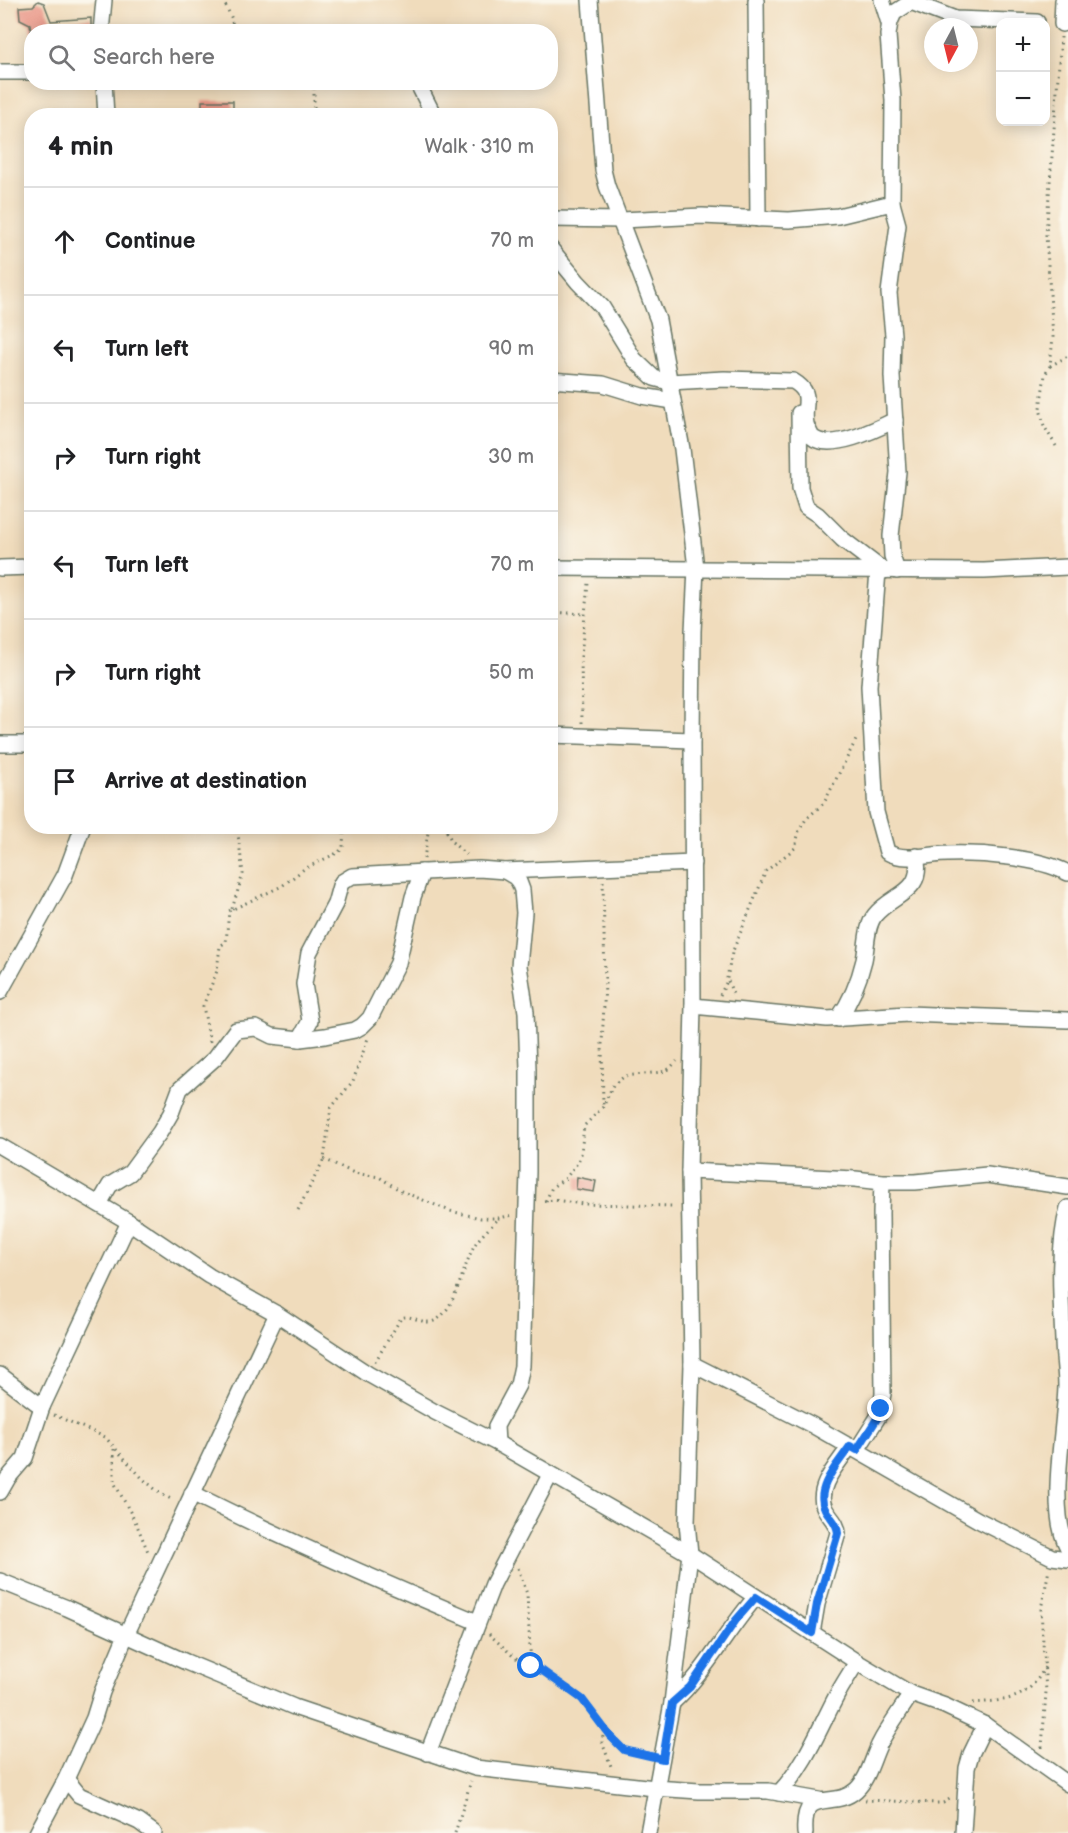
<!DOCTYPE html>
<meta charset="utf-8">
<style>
:root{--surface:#fff;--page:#f2f2f2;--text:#202124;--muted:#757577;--line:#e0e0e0}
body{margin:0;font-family:"Balsamiq Sans",sans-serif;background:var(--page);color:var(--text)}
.controls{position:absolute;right:18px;top:18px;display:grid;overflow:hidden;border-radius:12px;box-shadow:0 3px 15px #0003}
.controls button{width:54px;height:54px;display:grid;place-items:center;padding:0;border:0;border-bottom:2px solid var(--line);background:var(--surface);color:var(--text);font:30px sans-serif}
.compass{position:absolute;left:924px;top:18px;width:54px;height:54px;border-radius:50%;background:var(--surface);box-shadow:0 3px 15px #0003;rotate:187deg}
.stop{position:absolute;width:18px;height:18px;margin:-14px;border:4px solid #1a73e8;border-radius:50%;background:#fff}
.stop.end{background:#1a73e8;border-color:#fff;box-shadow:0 2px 6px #0008}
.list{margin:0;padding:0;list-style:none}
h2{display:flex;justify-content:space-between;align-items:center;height:78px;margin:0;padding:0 24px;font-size:26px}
h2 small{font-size:20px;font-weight:400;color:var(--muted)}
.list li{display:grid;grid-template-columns:39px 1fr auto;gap:18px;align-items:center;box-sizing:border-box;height:108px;padding:0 24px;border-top:2px solid var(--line)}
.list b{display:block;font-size:22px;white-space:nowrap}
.list em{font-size:20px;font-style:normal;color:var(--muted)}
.icon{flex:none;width:33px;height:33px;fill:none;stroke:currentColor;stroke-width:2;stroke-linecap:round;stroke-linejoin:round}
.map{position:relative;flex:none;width:1068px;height:1833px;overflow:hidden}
.search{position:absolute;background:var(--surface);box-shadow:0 3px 15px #0003;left:24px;top:24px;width:534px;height:66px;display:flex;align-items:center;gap:15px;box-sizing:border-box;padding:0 21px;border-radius:24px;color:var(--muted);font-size:22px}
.panel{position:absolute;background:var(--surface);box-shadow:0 3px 15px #0003;left:24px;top:108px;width:534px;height:726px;border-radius:24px}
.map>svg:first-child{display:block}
</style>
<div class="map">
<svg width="1068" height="1833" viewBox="0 0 1068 1833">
<rect width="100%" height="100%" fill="#fbf7ec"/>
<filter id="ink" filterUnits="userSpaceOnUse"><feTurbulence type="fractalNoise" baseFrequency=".0167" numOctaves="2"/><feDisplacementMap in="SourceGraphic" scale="12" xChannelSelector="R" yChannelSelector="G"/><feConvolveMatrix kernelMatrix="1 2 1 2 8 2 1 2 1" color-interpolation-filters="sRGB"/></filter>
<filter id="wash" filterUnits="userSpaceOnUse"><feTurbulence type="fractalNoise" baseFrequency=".008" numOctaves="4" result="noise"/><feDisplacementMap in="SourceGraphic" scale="24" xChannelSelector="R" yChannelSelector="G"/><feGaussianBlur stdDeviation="1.35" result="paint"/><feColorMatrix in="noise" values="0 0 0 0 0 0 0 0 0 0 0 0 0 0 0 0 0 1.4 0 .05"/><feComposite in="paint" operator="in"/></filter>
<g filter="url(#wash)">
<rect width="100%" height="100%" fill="#f0dcbc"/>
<g id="blocks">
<g fill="#e99485">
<polygon points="38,1 44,3 51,21 91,18 91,32 31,32 30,24 20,19 19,7 33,6"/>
<rect x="202" y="101" width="31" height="15"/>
<polygon points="577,1177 596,1181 594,1192 576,1189"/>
</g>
</g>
</g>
<g filter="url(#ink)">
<use href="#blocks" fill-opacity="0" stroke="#687564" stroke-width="1.5"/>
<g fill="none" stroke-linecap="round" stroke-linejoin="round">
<g stroke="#687564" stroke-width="18">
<g id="minor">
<polyline points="590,0 603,170 607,186 658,320 682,449 696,568 693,631 692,740 693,1006 689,1171 692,1364 687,1522 690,1554 672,1703 648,1833"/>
<polyline points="756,0 758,219"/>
<polyline points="882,0 889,23"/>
<polyline points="1062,24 1063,0"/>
<polyline points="101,32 104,0"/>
<polyline points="0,72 32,72"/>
<polyline points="104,82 106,116"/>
<polyline points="417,82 434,116"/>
<polyline points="550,219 622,220 702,216 789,220 838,216 892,203"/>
<path d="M550,248L578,282L602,307L634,359L654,378L669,382L724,379L793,381C815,394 802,404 806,424C807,428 810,433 812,437C830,452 877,429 895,420"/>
<polyline points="550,380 603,384 642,396 673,401"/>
<polyline points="799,413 800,488 806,507 818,515 842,539 884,571"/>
<polyline points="0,568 32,567"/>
<polyline points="550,568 984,571 1068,567"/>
<path d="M878,571L869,686L876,812L887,852C904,862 929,854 948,854C981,853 1038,857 1068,873"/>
<polyline points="897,571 892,556 891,536 898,472 892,376 893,335 889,293 898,225 892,203 893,100 888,35 890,22 894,13 911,2 955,19 1037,22"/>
<polyline points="550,735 692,740"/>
<polyline points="0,744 32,744"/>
<polyline points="0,992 65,875 83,826"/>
<polyline points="693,1006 827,1019 908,1014 1068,1020"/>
<path d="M838,1019C851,1001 859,981 864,960C867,946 866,926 875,915C893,893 925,893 916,856"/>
<polyline points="300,1039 310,1021 304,984 309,953 335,904 340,886 342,882 352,876 479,869 505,871 693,863"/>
<polyline points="0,1146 129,1222 209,1276 277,1314 368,1374 435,1412 497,1443 690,1554 857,1662 911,1694 945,1706 985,1725 1068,1784"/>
<polyline points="689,1171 855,1179 882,1182 915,1182 987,1175 1068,1187"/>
<polyline points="99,1204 110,1185 130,1173 160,1132 171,1113 180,1089 215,1058 236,1030 256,1028 272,1036 300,1039 325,1036 355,1030 362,1026 370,1018 398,963 413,897 422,872"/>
<path d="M1068,1208C1057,1250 1061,1298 1063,1340C1063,1355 1066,1371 1066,1386C1065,1430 1047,1510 1068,1548"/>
<polyline points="692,1364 812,1425 978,1520 1052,1557 1068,1559"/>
<polyline points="0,1375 42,1407"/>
<polyline points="497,1443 496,1426 518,1385 522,1366 528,1172 528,1069 526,1012 519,966 524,913 522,890 519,882 515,877 505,871"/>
<polyline points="857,1450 878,1417 883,1394 881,1213 882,1182"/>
<polyline points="0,1492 8,1478 25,1458 42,1407 129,1222"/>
<path d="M192,1493C285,1540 381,1582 477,1622"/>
<polyline points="0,1581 67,1608 186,1662 294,1707 475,1768 655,1788 699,1791 768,1791 819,1800"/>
<path d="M812,1633L817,1604L838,1533C837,1522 830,1518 825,1509C814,1488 839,1463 850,1446"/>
<path d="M672,1703C706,1672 726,1631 756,1597"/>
<polyline points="428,1753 493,1584 550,1475"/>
<polyline points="66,1779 79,1795 139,1822 154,1833"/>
<path d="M779,1793C806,1764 819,1729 837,1695C843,1684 850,1673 857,1662"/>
<polyline points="37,1833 66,1779 94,1718 102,1692 126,1635 277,1314"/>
<path d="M805,1833C802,1784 833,1811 856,1790C868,1779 872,1760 879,1745C888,1727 901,1710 911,1694"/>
<polyline points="963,1833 967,1768 971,1754 985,1725"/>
</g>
</g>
<g stroke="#687564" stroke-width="3" stroke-dasharray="1.5 4.5" stroke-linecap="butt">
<polyline points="223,0 232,19 233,32"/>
<polyline points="314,82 314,116"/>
<polyline points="1050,366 1068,356"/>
<polyline points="1056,446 1044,426 1040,408 1045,375 1050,366 1053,337 1046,235 1061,37"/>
<polyline points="550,612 585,614"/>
<polyline points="582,723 581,657 588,583"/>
<polyline points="444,826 452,842 466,855"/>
<polyline points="446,832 454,826"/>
<polyline points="424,859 429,826"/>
<polyline points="603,881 605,984 602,1044 603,1107"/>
<polyline points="232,909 243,874 237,826"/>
<polyline points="728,981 734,997"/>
<polyline points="720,995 726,983 732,953 766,871 795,848 799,831 806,819 824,803 856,740"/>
<polyline points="210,1042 203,1006 217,971 220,946 226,942 229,911 282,886 304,869 339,852 343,847 344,826"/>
<polyline points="324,1159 354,1173 379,1177 401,1191 450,1211 481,1218 499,1218 513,1215"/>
<polyline points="544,1201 554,1200 583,1204 675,1206"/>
<polyline points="546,1201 552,1187 566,1178 578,1162 581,1154 584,1126 603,1107 613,1085 625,1076 662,1072 669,1069 677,1061"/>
<polyline points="298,1210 324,1159 331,1108 353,1081 368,1038"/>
<path d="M375,1362L401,1318C412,1313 424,1327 436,1320C455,1310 464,1264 474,1246C480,1236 491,1227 499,1218"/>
<polyline points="54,1415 105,1437 143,1479 161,1494 173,1500"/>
<polyline points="114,1449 114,1482 136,1523 149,1554"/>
<polyline points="518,1568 527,1594 531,1666"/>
<polyline points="489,1634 514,1657 545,1672 571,1689 582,1699 610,1736 624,1750 649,1756"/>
<path d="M973,1703C1008,1700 1027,1701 1045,1667"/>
<polyline points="604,1730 602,1742 612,1769"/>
<polyline points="1042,1748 1046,1692 1041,1609 1049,1570"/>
<polyline points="865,1800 937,1803 943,1803 950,1799"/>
<polyline points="455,1833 471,1781"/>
</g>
<use href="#minor" stroke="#fff" stroke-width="15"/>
</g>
</g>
<g fill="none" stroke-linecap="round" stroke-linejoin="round" filter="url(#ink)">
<path stroke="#1a73e8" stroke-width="8" d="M531,1666L544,1672L582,1699L610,1736L624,1750L663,1759L672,1703L690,1687L736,1620L756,1597L812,1633L817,1604L838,1533C837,1522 830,1518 825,1509C814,1488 839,1463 850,1446L857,1450L878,1417L881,1409"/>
</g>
</svg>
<div class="controls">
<button>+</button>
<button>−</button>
</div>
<svg class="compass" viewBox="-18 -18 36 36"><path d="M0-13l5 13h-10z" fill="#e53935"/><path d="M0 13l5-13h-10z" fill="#757577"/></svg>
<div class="stop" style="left:531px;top:1666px"></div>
<div class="stop end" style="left:881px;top:1409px"></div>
<div class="search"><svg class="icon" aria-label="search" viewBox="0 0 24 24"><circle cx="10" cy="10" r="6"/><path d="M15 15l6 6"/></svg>Search here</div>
<section class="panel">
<h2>4 min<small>Walk · 310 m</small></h2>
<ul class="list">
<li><svg class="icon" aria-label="ahead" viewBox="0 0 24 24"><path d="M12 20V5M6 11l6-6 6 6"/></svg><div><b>Continue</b></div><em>70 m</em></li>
<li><svg class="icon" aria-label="left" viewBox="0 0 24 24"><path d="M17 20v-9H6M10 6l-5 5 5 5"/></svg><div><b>Turn left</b></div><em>90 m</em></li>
<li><svg class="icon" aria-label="right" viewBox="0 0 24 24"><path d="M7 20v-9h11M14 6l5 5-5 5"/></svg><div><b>Turn right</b></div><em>30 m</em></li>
<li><svg class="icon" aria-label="left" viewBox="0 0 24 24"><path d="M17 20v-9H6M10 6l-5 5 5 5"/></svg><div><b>Turn left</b></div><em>70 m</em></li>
<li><svg class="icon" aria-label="right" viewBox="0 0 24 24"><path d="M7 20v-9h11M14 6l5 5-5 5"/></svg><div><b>Turn right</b></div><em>50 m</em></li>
<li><svg class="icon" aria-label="arrive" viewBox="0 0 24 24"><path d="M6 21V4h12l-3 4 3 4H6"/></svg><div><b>Arrive at destination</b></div></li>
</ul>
</section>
</div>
